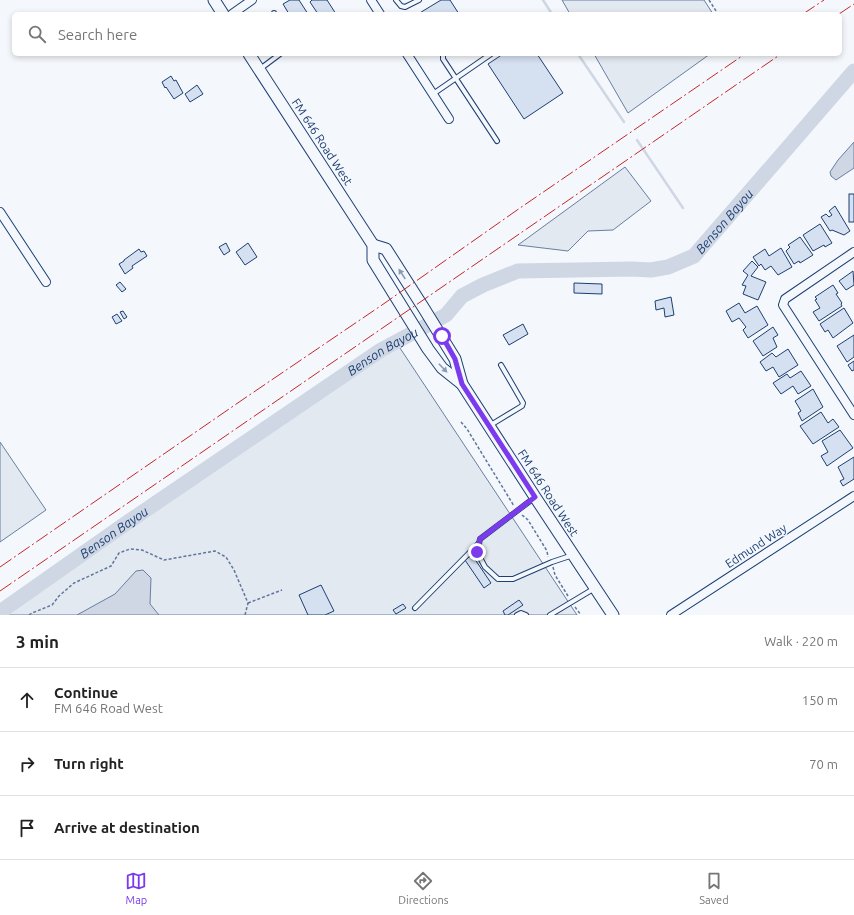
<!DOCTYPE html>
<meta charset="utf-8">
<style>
:root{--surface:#fff;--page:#f6f6f6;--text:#222;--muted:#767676;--line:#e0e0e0;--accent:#7c3aed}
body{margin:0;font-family:Ubuntu,sans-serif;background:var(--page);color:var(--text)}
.stop{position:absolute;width:12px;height:12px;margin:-9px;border:3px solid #7c3aed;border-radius:50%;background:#fff}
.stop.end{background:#7c3aed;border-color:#fff;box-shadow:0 1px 4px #0008}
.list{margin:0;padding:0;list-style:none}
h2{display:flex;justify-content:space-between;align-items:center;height:52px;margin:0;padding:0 16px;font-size:17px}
h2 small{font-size:13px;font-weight:400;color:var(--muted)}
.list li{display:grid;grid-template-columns:26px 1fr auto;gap:12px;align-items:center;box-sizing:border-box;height:64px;padding:0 16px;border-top:1px solid var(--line)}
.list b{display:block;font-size:15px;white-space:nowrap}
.list p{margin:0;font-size:13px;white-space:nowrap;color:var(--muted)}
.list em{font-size:13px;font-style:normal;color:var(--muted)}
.icon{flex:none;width:22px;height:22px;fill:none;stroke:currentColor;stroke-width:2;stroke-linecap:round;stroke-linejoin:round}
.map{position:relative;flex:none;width:854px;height:615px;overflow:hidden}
.search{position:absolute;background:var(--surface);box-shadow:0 2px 6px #0003;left:12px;right:12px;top:12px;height:44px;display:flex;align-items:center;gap:10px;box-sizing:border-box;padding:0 14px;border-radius:6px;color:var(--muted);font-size:15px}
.sheet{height:244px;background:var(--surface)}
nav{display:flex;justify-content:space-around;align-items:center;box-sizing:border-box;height:56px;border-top:1px solid var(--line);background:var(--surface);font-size:11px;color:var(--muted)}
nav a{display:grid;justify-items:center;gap:2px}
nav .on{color:var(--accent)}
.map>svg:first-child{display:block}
</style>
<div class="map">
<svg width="854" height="615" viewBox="0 0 854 615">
<rect width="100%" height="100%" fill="#f4f7fb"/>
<g fill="#e3e9f0" stroke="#687fa3">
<polygon points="562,0 704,0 713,14 570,14"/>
<polygon points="594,54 710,54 628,113"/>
<polygon points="625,167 651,201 613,230 588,231 568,251 518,245"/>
<polygon points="396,342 577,615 0,615 0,612"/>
<polygon points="0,442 46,510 0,542"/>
</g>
<g fill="#cfd7e4" stroke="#687fa3">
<polygon points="854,142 854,168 836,180 831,176 830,172 838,160"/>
<polygon points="143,570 151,578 150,604 159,615 77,615 115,594 136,571"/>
</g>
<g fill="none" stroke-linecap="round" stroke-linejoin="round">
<g stroke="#cfd7e4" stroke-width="2.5">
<polyline points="543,0 552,14"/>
<polyline points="578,54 624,122"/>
<polyline points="637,140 683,208"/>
<polyline points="714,229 717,230"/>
</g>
<path stroke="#cfd7e4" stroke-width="15" id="s1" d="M0,612L128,522L381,350L446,315L462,296L483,285L518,271L632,269L651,270L668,267L694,256L854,71"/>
</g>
<g fill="#d5e0f0" stroke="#1d3f73">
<polygon points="290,0 299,0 308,14 289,14 283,4"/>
<polygon points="312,0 327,0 336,14 318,14 310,2"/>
<polygon points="441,0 450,0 459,14 418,14"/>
<polygon points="503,54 537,54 563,93 524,119 488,64"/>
<polygon points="171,76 174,81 176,80 183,93 174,99 166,87 165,88 162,82"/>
<polygon points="197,85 203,94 190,102 185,94"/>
<rect x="849" y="194" width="5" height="28"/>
<polygon points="835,206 850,231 844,235 832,230 830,231 821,217 826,214 829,217 832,215 829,211"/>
<polygon points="820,224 832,243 825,247 824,245 813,251 803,235"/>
<polygon points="800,237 813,255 800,263 799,261 794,264 786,251 790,247 788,245"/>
<polygon points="226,243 230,251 224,255 219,247"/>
<polygon points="248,243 257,257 245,265 236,252"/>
<polygon points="781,248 792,267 778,275 771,266 765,270 761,264 759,266 753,257 765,249 769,256"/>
<polygon points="139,249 141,252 144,251 147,256 132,266 133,268 125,274 119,264 124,261 124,260"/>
<polygon points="752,261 758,267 751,276 766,282 758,300 743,294 746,286 742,285 748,275 743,271"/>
<polygon points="853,271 854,285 846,290 839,281"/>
<polygon points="120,282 126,289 122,292 116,285"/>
<polygon points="574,283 602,284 602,294 574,293"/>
<polygon points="833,285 838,293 836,294 842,303 841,304 842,306 819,321 813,312 820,308 815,300 817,299 815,297"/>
<polygon points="671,297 674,315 665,317 664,308 656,310 655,301"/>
<polygon points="739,303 745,313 757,306 768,325 748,338 743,330 746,327 739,318 732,322 726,311"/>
<polygon points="844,308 853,323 833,338 828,330 825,332 820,324"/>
<polygon points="123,311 127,317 124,319 120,312"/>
<polygon points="117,314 122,321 116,324 112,317"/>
<polygon points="523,324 528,334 509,345 503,335"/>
<polygon points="773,327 778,335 773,338 777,347 763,356 753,341"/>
<polygon points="854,335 854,357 847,362 837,346"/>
<polygon points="788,349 798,365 779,377 773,367 766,371 760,362 772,353 776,357"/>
<polygon points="854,361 854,370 852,371 848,365"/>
<polygon points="801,371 811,386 798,394 793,386 781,394 773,383 787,374 790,378"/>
<polygon points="813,389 823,407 802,421 798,413 801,411 795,401"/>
<polygon points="821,412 828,423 833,419 839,427 813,444 800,426"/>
<polygon points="840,430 853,448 827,466 821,456 828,452 822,441"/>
<polygon points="854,457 854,479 843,486 840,481 844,479 838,467"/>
<polygon points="472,555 491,583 484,588 465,560"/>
<polygon points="321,585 334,611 325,615 308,615 299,595"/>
<polygon points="519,600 523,605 508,615 505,615 503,611"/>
<polygon points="403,604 406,608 396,614 393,610"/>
</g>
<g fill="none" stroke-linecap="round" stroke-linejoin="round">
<g stroke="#1d3f73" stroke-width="6">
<g id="lane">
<polyline points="396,0 401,6 405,7 419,0"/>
<polyline points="274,13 274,14"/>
<polyline points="443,54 443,59 497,141"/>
<polyline points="260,69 280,54"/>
<polyline points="433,94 491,54"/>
<polyline points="489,426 522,406 523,403 501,365"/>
<polyline points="534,498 480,539 477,552 485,567 498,579 513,579 552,562 573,555"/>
<polyline points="415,608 479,543"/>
<polyline points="517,615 521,613 526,615"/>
<polyline points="550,615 595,588"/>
</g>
</g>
<g stroke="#1d3f73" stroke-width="10">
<g id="street">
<polyline points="371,0 380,14"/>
<polyline points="232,14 252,0"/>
<polyline points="407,54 449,119"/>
<polyline points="0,212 46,282"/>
<polyline points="854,252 785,299 783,305 854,415"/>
<polyline points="671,615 854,496"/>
</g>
</g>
<g stroke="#1d3f73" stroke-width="13">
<g id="secondary">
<polyline points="214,0 223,14"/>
<polyline points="249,54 373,245 373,260 428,349 442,368 462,384"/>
<polyline points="373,245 386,249 423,307 455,359 462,384 535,497 613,615"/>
</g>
</g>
<g stroke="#5e769c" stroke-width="1.5" stroke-dasharray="3 2" stroke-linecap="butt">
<polyline points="709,0 718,14"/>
<polyline points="461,422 467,429 514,506"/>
<polyline points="522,515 528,520 547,551 548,557"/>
<polyline points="553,567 555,575 568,596"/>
<polyline points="248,603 282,590"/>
<polyline points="575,607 581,615"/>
<polyline points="29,615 32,613 52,605 59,596 74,583 111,566 119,553 130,549 142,550 164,560 215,551 226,557 234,570 248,603 245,615"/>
</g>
<use href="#lane" stroke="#f4f7fb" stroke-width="4"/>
<use href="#street" stroke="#f4f7fb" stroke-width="8"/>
<use href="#secondary" stroke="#f4f7fb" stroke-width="11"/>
<g stroke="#c62828" stroke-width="1" stroke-dasharray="14 3 2 3" stroke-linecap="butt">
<polyline points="803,14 824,0"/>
<polyline points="839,14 854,4"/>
<polyline points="0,567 245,398 382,305 520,208 745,54"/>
<polyline points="0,591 781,54"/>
</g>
</g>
<defs><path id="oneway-solid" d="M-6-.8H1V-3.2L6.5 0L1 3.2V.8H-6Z"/></defs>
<g fill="#889bb7">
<use href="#oneway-solid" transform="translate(402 274) rotate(-123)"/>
<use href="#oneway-solid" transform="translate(443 368) rotate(46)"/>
</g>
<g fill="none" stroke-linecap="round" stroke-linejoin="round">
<polyline stroke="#7c3aed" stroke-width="5" points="442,336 455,359 462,384 535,497 480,539 477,552"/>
</g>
<g text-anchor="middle" stroke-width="3" stroke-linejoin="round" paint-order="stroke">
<g font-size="12" fill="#1d3f73" stroke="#f4f7fb">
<text transform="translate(322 142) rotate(57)" y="4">FM 646 Road West</text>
<text transform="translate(548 493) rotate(57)" y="4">FM 646 Road West</text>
<text transform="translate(756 546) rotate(-33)" y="4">Edmund Way</text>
</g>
<g font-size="13" font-style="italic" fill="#1d3f73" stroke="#f4f7fb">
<text dy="5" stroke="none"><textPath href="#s1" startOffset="847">Benson Bayou</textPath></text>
<text dy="5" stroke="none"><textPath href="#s1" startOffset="463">Benson Bayou</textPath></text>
<text dy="5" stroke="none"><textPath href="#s1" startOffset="139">Benson Bayou</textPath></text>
</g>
</g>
</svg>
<div class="stop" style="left:442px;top:336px"></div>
<div class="stop end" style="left:477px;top:552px"></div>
<div class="search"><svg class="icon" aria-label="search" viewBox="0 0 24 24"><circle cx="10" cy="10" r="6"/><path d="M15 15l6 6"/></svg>Search here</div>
</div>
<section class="sheet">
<h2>3 min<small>Walk · 220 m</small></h2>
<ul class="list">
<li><svg class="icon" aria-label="ahead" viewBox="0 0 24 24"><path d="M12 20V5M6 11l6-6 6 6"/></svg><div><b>Continue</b><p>FM 646 Road West</p></div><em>150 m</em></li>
<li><svg class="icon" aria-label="right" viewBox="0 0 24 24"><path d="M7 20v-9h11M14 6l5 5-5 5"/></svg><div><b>Turn right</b></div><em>70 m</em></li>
<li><svg class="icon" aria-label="arrive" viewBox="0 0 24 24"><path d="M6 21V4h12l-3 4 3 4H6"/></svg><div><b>Arrive at destination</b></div></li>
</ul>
</section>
<nav>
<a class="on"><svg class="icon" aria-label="map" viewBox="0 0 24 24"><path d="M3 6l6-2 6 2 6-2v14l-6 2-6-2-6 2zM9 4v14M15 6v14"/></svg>Map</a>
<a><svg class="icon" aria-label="directions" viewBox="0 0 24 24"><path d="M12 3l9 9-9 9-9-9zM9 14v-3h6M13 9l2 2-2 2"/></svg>Directions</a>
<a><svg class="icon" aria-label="saved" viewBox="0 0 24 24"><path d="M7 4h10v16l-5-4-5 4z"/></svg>Saved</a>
</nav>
